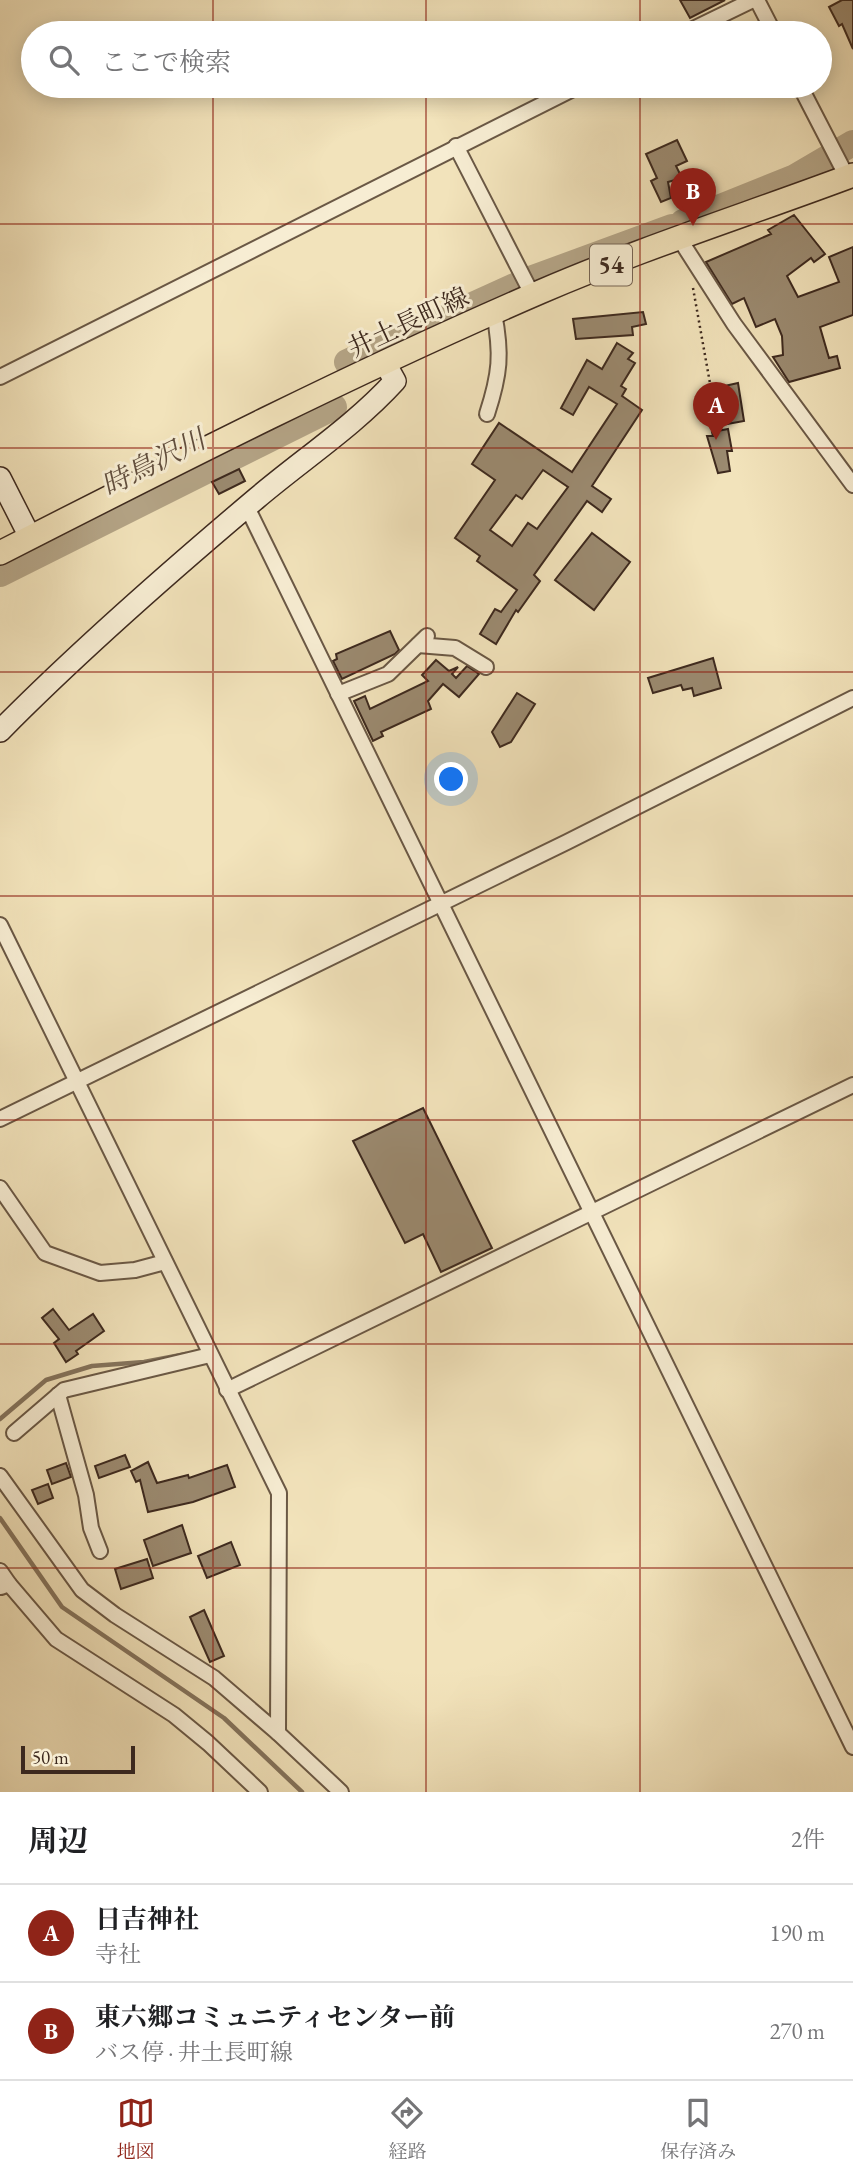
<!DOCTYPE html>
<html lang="ja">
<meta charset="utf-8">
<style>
:root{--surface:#fff;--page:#f2f2f2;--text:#202124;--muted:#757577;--line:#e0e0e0;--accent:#8f2418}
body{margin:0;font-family:"EB Garamond","Noto Serif JP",serif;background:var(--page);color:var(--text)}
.scale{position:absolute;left:21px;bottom:18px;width:114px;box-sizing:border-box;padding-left:7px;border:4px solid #3d291e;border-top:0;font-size:19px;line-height:24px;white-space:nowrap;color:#3d291e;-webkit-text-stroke:5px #f7edd3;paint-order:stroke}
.you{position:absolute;left:452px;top:780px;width:24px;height:24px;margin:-18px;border:5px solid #fff;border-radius:50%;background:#1a73e8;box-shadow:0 0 0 10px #1a73e833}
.badge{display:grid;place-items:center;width:46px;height:46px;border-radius:50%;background:var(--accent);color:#fff;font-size:23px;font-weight:700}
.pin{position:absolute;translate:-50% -58px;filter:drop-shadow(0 2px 4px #0008)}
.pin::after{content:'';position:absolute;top:37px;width:24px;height:21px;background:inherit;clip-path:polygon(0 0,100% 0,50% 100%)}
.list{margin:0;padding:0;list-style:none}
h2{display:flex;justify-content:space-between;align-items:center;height:91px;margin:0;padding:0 28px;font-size:30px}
h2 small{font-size:23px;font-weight:400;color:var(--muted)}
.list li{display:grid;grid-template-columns:46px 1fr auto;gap:21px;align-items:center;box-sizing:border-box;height:98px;padding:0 28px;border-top:2px solid var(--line)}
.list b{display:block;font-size:26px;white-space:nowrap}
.list p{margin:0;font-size:23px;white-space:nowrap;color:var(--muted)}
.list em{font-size:23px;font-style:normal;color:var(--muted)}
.icon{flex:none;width:38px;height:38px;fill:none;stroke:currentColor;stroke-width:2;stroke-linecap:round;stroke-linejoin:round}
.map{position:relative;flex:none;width:853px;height:1792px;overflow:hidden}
.search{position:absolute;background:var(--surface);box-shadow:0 4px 18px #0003;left:21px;right:21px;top:21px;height:77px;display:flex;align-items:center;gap:18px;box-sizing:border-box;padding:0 24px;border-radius:38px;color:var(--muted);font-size:26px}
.sheet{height:287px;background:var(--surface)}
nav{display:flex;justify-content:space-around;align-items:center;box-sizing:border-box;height:98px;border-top:2px solid var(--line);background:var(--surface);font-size:19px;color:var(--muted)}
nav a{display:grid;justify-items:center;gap:4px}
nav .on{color:var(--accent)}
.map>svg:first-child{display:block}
</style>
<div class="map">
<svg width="853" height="1792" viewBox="0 0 853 1792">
<rect width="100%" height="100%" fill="#f2e3bb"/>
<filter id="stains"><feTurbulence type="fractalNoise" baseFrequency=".00286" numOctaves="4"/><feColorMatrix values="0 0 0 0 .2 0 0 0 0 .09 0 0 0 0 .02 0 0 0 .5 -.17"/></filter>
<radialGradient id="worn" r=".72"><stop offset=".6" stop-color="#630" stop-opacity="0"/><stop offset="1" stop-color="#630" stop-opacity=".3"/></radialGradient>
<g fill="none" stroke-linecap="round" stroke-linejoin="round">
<g stroke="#84735c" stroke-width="4.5">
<polyline points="0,1419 46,1380 92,1366 144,1362 186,1354"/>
<polyline points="0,1518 62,1607 224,1718 302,1792"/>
</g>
<g stroke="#b4a486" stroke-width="26">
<polyline points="683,222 795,177 853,143"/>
<polyline points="533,278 672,227"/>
<polyline points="347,362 519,284"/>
<polyline points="0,574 334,407"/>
</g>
</g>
<g fill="#9b8a70" stroke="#3d291e" stroke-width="2" fill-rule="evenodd">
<polygon points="680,0 725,0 690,18"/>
<polygon points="842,0 853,0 853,49 842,24 839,26 829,7"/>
<polygon points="677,140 687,161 676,166 682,178 668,182 671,198 661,202 651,181 657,178 646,154"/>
<polygon points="794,215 825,254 814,262 811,258 787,276 798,297 839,282 829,257 853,247 853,315 820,327 829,358 837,356 840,368 789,382 773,357 783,355 782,336 775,319 756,327 744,298 732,304 706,262 771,234 768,230"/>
<polygon points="643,312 646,324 632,327 633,335 576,339 573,319"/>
<path d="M617,343L633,353L628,359L635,363L621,386L626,389L622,396L642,410L592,486L611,499L602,512L587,501L534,575L540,581L518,612L516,610L496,644L480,634L495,609L501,612L517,590L477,561L480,556L455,538L495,480L472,464L499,423L572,472L617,404L589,387L573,415L561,408L587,360L602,369ZM543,470L568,487L537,529L528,523L512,546L490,530L516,495L522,499Z"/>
<polygon points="738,383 744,421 727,424 720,387"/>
<polygon points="728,429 732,451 727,451 730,471 718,473 707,436 713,436 712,432"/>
<polygon points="239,469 245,481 219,494 212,482"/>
<polygon points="592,533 630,562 594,610 555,580"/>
<polygon points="390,631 399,650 395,654 342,679 333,661 337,659 336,654"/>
<polygon points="713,658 721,688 694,696 692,688 683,690 681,685 653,693 648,678"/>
<polygon points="436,660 449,671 458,667 452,674 456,678 467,666 479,674 459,697 443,684 428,701 431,709 381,732 383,736 373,741 354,701 365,696 370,709 428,681 422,675"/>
<polygon points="517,693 535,704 511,742 500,747 492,732"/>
<polygon points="423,1108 492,1248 441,1272 423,1234 405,1243 353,1141"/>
<polygon points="53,1309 69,1330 93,1314 104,1331 76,1351 78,1354 66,1362 54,1343 59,1339 42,1318"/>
<polygon points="125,1455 130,1467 99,1478 95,1466"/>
<polygon points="148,1462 157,1483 188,1475 189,1478 227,1465 235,1487 193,1502 148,1512 140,1480 136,1482 131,1471"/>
<polygon points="66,1463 71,1477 52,1484 47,1470"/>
<polygon points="48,1484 53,1498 38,1504 32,1490"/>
<polygon points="182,1525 191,1553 153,1566 144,1540"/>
<polygon points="231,1542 240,1565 207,1578 198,1556"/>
<polygon points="147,1559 153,1578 121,1589 115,1569"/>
<polygon points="204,1610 224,1656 210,1662 190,1617"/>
</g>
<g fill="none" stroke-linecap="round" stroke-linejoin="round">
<g stroke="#6a5845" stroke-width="18">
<g id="street">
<polyline points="757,0 774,33"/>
<polyline points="685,33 753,0"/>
<polyline points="800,86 847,177"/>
<polyline points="456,146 533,296"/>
<polyline points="679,238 734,324 853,485"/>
<polyline points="0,377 579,86"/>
<path d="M487,414C500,374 502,354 494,313"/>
<polyline points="247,507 853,1747"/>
<polyline points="418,645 455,648 486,667"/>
<polyline points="338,694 388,674 427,636"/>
<polyline points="0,925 279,1493 278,1733 341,1792"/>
<polyline points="0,1119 567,842 853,698"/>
<polyline points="0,1188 45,1253 100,1273 135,1270 165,1262"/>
<polyline points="227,1390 853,1085"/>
<polyline points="58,1395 86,1495 91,1528 100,1551"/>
<polyline points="14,1433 64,1390 210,1355"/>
<polyline points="0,1476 82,1590 115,1615 214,1678 278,1733"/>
<polyline points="0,1571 9,1584 1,1587"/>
<polyline points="9,1584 56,1639 174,1715 208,1743 260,1792"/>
</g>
</g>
<g stroke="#3d291e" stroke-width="24">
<g id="secondary">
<polyline points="0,478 30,537"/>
<path d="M0,731C81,649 168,573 257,498C303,459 354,426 395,381L385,363"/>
</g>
</g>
<g stroke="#3d291e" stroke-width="26">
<path id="primary" d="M0,553C178,462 357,371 540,292C642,248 749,214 853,175"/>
</g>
<polyline stroke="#3d291e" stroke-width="2.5" stroke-dasharray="2 3.5" stroke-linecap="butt" points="693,288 718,428"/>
<use href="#street" stroke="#f7edd3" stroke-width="14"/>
<use href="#secondary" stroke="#f7edd3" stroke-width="21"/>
<use href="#primary" stroke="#f2e3bb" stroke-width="23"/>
</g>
<path fill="none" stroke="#8f2418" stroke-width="2" stroke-opacity="0.55" d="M213,0V33M426,0V33M640,0V33M213,86V1792M426,86V1792M640,86V1792M0,224H853M0,448H853M0,672H853M0,896H853M0,1120H853M0,1344H853M0,1568H853"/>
<g text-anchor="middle" stroke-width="6" stroke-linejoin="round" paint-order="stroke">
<rect fill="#f7edd3" stroke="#756454" stroke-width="2" x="590" y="244.5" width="42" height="41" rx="5"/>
<g font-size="24" font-weight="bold" fill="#3d291e">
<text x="611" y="273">54</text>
</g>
<g font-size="26" fill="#3d291e" stroke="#f7edd3">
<text transform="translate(408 322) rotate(-25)" y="9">井土長町線</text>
</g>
<g font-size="28" font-style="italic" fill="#614e3d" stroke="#f7edd3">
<text transform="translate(153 462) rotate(-27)" y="10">時鳥沢川</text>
</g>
</g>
<rect width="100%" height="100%" filter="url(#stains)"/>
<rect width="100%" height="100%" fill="url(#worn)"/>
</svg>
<div class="scale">50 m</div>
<div class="you"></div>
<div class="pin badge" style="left:716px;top:440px">A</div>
<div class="pin badge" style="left:693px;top:226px">B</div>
<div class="search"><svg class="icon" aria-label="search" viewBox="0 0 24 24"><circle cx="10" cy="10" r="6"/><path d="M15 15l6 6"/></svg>ここで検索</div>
</div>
<section class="sheet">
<h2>周辺<small>2件</small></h2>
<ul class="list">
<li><span class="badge">A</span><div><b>日吉神社</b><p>寺社</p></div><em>190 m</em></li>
<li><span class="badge">B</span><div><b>東六郷コミュニティセンター前</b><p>バス停 · 井土長町線</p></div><em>270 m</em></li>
</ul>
</section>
<nav>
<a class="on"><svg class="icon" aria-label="map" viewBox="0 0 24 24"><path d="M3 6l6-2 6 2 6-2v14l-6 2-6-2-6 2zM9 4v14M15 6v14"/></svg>地図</a>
<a><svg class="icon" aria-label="directions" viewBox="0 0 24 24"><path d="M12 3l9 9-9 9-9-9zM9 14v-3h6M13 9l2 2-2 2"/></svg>経路</a>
<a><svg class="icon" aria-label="saved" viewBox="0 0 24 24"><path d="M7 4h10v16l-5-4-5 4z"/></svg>保存済み</a>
</nav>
